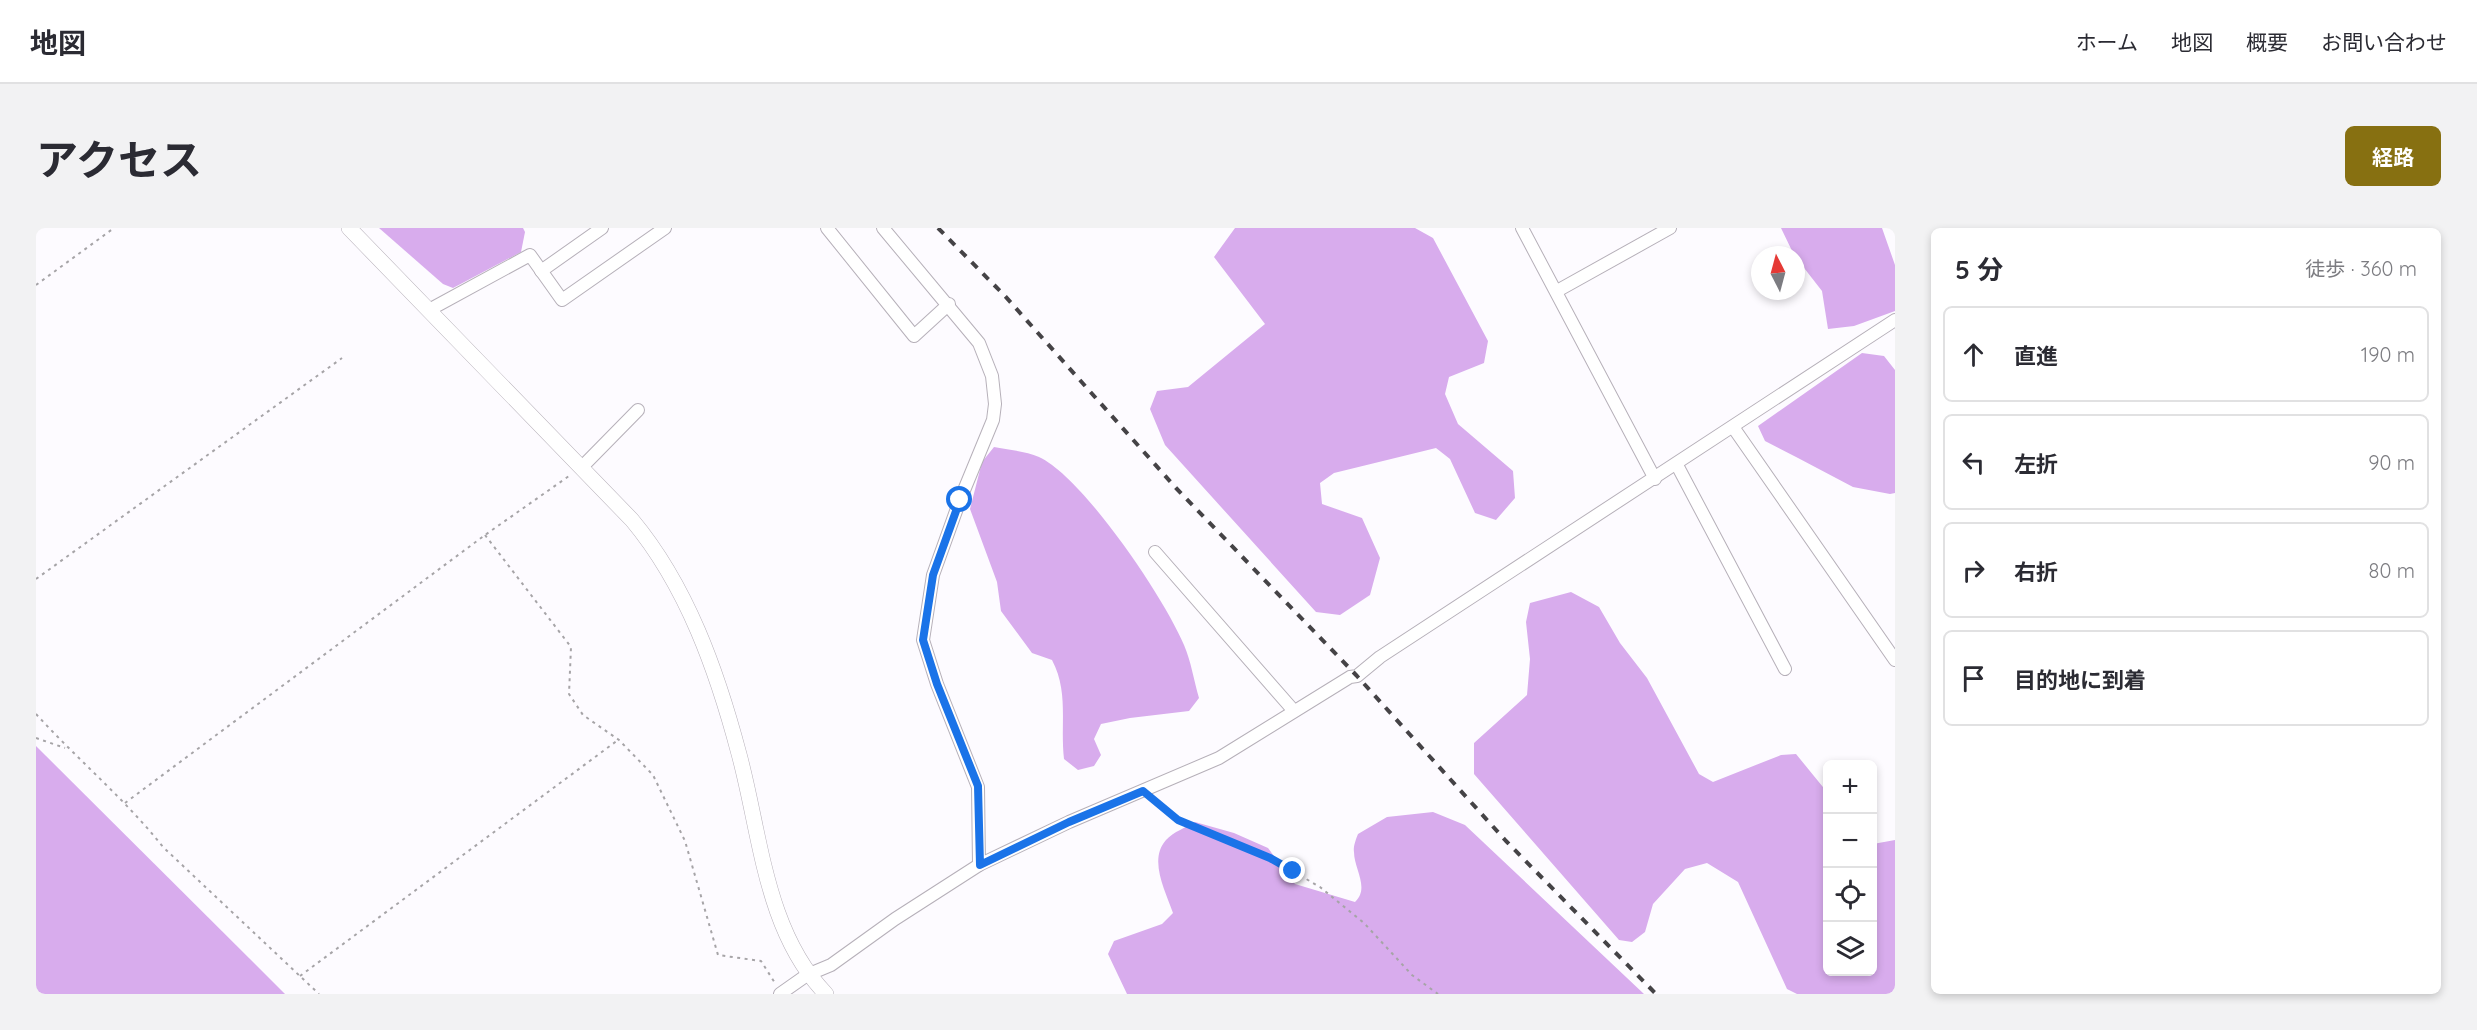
<!DOCTYPE html>
<html lang="ja">
<meta charset="utf-8">
<style>
:root{--surface:#fff;--page:#f2f2f3;--text:#2b2b33;--muted:#7c7c81;--line:#e1e1e2;--accent:#877011}
body{margin:0;font-family:Quicksand,"Noto Sans JP",sans-serif;background:var(--page);color:var(--text)}
.controls{position:absolute;right:18px;bottom:18px;display:grid;overflow:hidden;border-radius:9px;box-shadow:0 3px 9px #0003}
.controls button{width:54px;height:54px;display:grid;place-items:center;padding:0;border:0;border-bottom:2px solid var(--line);background:var(--surface);color:var(--text);font:30px sans-serif}
.compass{position:absolute;left:1715px;top:18px;width:54px;height:54px;border-radius:50%;background:var(--surface);box-shadow:0 3px 9px #0003;rotate:354deg}
.stop{position:absolute;width:18px;height:18px;margin:-14px;border:4px solid #1a73e8;border-radius:50%;background:#fff}
.stop.end{background:#1a73e8;border-color:#fff;box-shadow:0 2px 6px #0008}
.list{margin:0;padding:0;list-style:none}
h2{display:flex;justify-content:space-between;align-items:center;height:78px;margin:0;padding:0 24px;font-size:26px}
h2 small{font-size:20px;font-weight:400;color:var(--muted)}
.list li{display:grid;grid-template-columns:39px 1fr auto;gap:18px;align-items:center;box-sizing:border-box;height:96px;margin:0 12px 12px;padding:0 12px;border:2px solid var(--line);border-radius:9px}
.list b{display:block;font-size:22px;white-space:nowrap}
.list em{font-size:20px;font-style:normal;color:var(--muted)}
.icon{flex:none;width:33px;height:33px;fill:none;stroke:currentColor;stroke-width:2;stroke-linecap:round;stroke-linejoin:round}
.map{position:relative;flex:none;width:1859px;height:766px;overflow:hidden;border-radius:9px}
header{display:flex;align-items:center;gap:36px;box-sizing:border-box;height:84px;padding:0 30px;background:var(--surface);border-bottom:2px solid var(--line)}
header strong{font-size:28px}
nav{display:flex;gap:33px;margin-inline-start:auto;font-size:21px}
.intro{display:flex;align-items:center;justify-content:space-between;box-sizing:border-box;height:144px;padding:0 36px}
h1{margin:0;font-size:42px}
.button{padding:15px 27px;border-radius:9px;background:var(--accent);color:#fff;font-size:21px;font-weight:700}
main{display:flex;gap:36px;padding:0 36px}
aside{flex:1;background:var(--surface);border-radius:9px;box-shadow:0 3px 9px #0003}
.map>svg:first-child{display:block}
</style>
<header>
<strong>地図</strong>
<nav><a>ホーム</a><a>地図</a><a>概要</a><a>お問い合わせ</a></nav>
</header>
<div class="intro"><h1>アクセス</h1><a class="button">経路</a></div>
<main>
<div class="map">
<svg width="1859" height="766" viewBox="0 0 1859 766">
<rect width="100%" height="100%" fill="#fdfbff"/>
<g fill="#d8aced">
<polygon points="343,0 487,0 489,4 485,24 417,60 407,56"/>
<polygon points="1199,0 1379,0 1397,10 1452,113 1448,135 1413,149 1409,166 1422,196 1477,243 1479,270 1460,292 1439,285 1414,231 1400,220 1298,245 1284,255 1286,276 1326,290 1344,330 1334,367 1304,387 1280,384 1129,217 1114,181 1121,163 1152,159 1229,96 1178,29"/>
<polygon points="1745,0 1846,0 1859,37 1859,83 1818,98 1792,101 1786,63 1758,27"/>
<polygon points="1826,125 1848,128 1859,142 1859,265 1854,266 1817,259 1762,230 1729,213 1722,198"/>
<path d="M958,219C972,222 990,223 1003,229C1047,249 1129,371 1148,417C1155,433 1158,453 1163,470L1153,483L1094,490L1065,496L1058,511L1065,527L1058,538L1042,542L1028,531C1024,496 1033,464 1016,432L996,425L965,383L961,354L934,281L946,234Z"/>
<polygon points="1535,364 1563,379 1584,415 1611,450 1663,546 1677,554 1745,527 1760,526 1791,564 1792,744 1836,744 1837,616 1859,612 1859,766 1761,766 1751,761 1702,654 1671,635 1649,641 1617,676 1609,704 1596,714 1583,712 1438,546 1438,515 1491,467 1494,431 1490,394 1494,375"/>
<polygon points="0,518 249,766 0,766"/>
<path d="M1397,584L1429,597L1608,766H1091L1072,726L1078,713L1126,696L1137,685C1130,664 1112,632 1130,612C1137,604 1151,599 1159,594L1198,605L1232,620L1259,656L1319,674C1334,660 1318,641 1318,624C1317,619 1320,611 1322,606L1351,589Z"/>
</g>
<g fill="none" stroke-linecap="round" stroke-linejoin="round">
<g stroke="#b6b0b9" stroke-width="14">
<g id="minor">
<polyline points="791,0 878,108 913,76"/>
<polyline points="847,0 943,115 956,148 959,176 957,192 924,272 897,347 887,412 901,456 942,559 943,637"/>
<polyline points="1486,0 1619,251"/>
<polyline points="505,43 566,0"/>
<polyline points="1521,63 1634,0"/>
<polyline points="393,82 494,27 526,72 629,0"/>
<polyline points="1697,199 1859,432"/>
<polyline points="1641,237 1749,441"/>
<polyline points="545,240 602,182"/>
<polyline points="1119,324 1258,483"/>
<polyline points="744,766 771,747 795,737 859,691 943,637 1033,594 1183,530 1314,449 1321,448 1344,429 1859,92"/>
</g>
</g>
<g stroke="#b6b0b9" stroke-width="16">
<path id="tertiary" d="M313,0L596,292C651,358 681,443 703,526C725,607 729,703 790,766"/>
</g>
<g stroke="#a6a4a7" stroke-width="2" stroke-dasharray="3 4.5" stroke-linecap="butt">
<polyline points="0,57 78,0"/>
<polyline points="449,307 535,419 533,466 547,487 583,512 617,547 649,613 682,727 725,733 739,755"/>
<polyline points="0,351 306,130"/>
<path d="M0,486C41,531 89,571 127,619L283,766"/>
<polyline points="0,510 29,520"/>
<polyline points="1118,573 1142,592 1234,630 1284,659 1328,695 1376,747 1402,766"/>
<polyline points="89,575 449,307 533,248"/>
<polyline points="264,748 582,512"/>
</g>
<use href="#minor" stroke="#fff" stroke-width="12"/>
<use href="#tertiary" stroke="#fff" stroke-width="15"/>
<polyline stroke="#454346" stroke-width="4" stroke-dasharray="8 8" stroke-linecap="butt" points="902,0 969,68 1140,260 1321,448 1470,613 1620,766"/>
</g>
<g fill="none" stroke-linecap="round" stroke-linejoin="round">
<polyline stroke="#1a73e8" stroke-width="8" points="924,272 897,347 887,412 901,456 942,558 944,637 1033,594 1107,563 1142,592 1234,630 1257,643"/>
</g>
</svg>
<div class="controls">
<button>+</button>
<button>−</button>
<button><svg class="icon" aria-label="locate" viewBox="0 0 24 24"><circle cx="12" cy="12" r="6"/><path d="M12 2v4M12 18v4M2 12h4M18 12h4"/></svg></button>
<button><svg class="icon" aria-label="layers" viewBox="0 0 24 24"><path d="M12 4l9 5-9 5-9-5zM3 14l9 5 9-5"/></svg></button>
</div>
<svg class="compass" viewBox="-18 -18 36 36"><path d="M0-13l5 13h-10z" fill="#e53935"/><path d="M0 13l5-13h-10z" fill="#7c7c81"/></svg>
<div class="stop" style="left:924px;top:272px"></div>
<div class="stop end" style="left:1257px;top:643px"></div>
</div>
<aside>
<h2>5 分<small>徒歩 · 360 m</small></h2>
<ul class="list">
<li><svg class="icon" aria-label="ahead" viewBox="0 0 24 24"><path d="M12 20V5M6 11l6-6 6 6"/></svg><div><b>直進</b></div><em>190 m</em></li>
<li><svg class="icon" aria-label="left" viewBox="0 0 24 24"><path d="M17 20v-9H6M10 6l-5 5 5 5"/></svg><div><b>左折</b></div><em>90 m</em></li>
<li><svg class="icon" aria-label="right" viewBox="0 0 24 24"><path d="M7 20v-9h11M14 6l5 5-5 5"/></svg><div><b>右折</b></div><em>80 m</em></li>
<li><svg class="icon" aria-label="arrive" viewBox="0 0 24 24"><path d="M6 21V4h12l-3 4 3 4H6"/></svg><div><b>目的地に到着</b></div></li>
</ul>
</aside>
</main>
